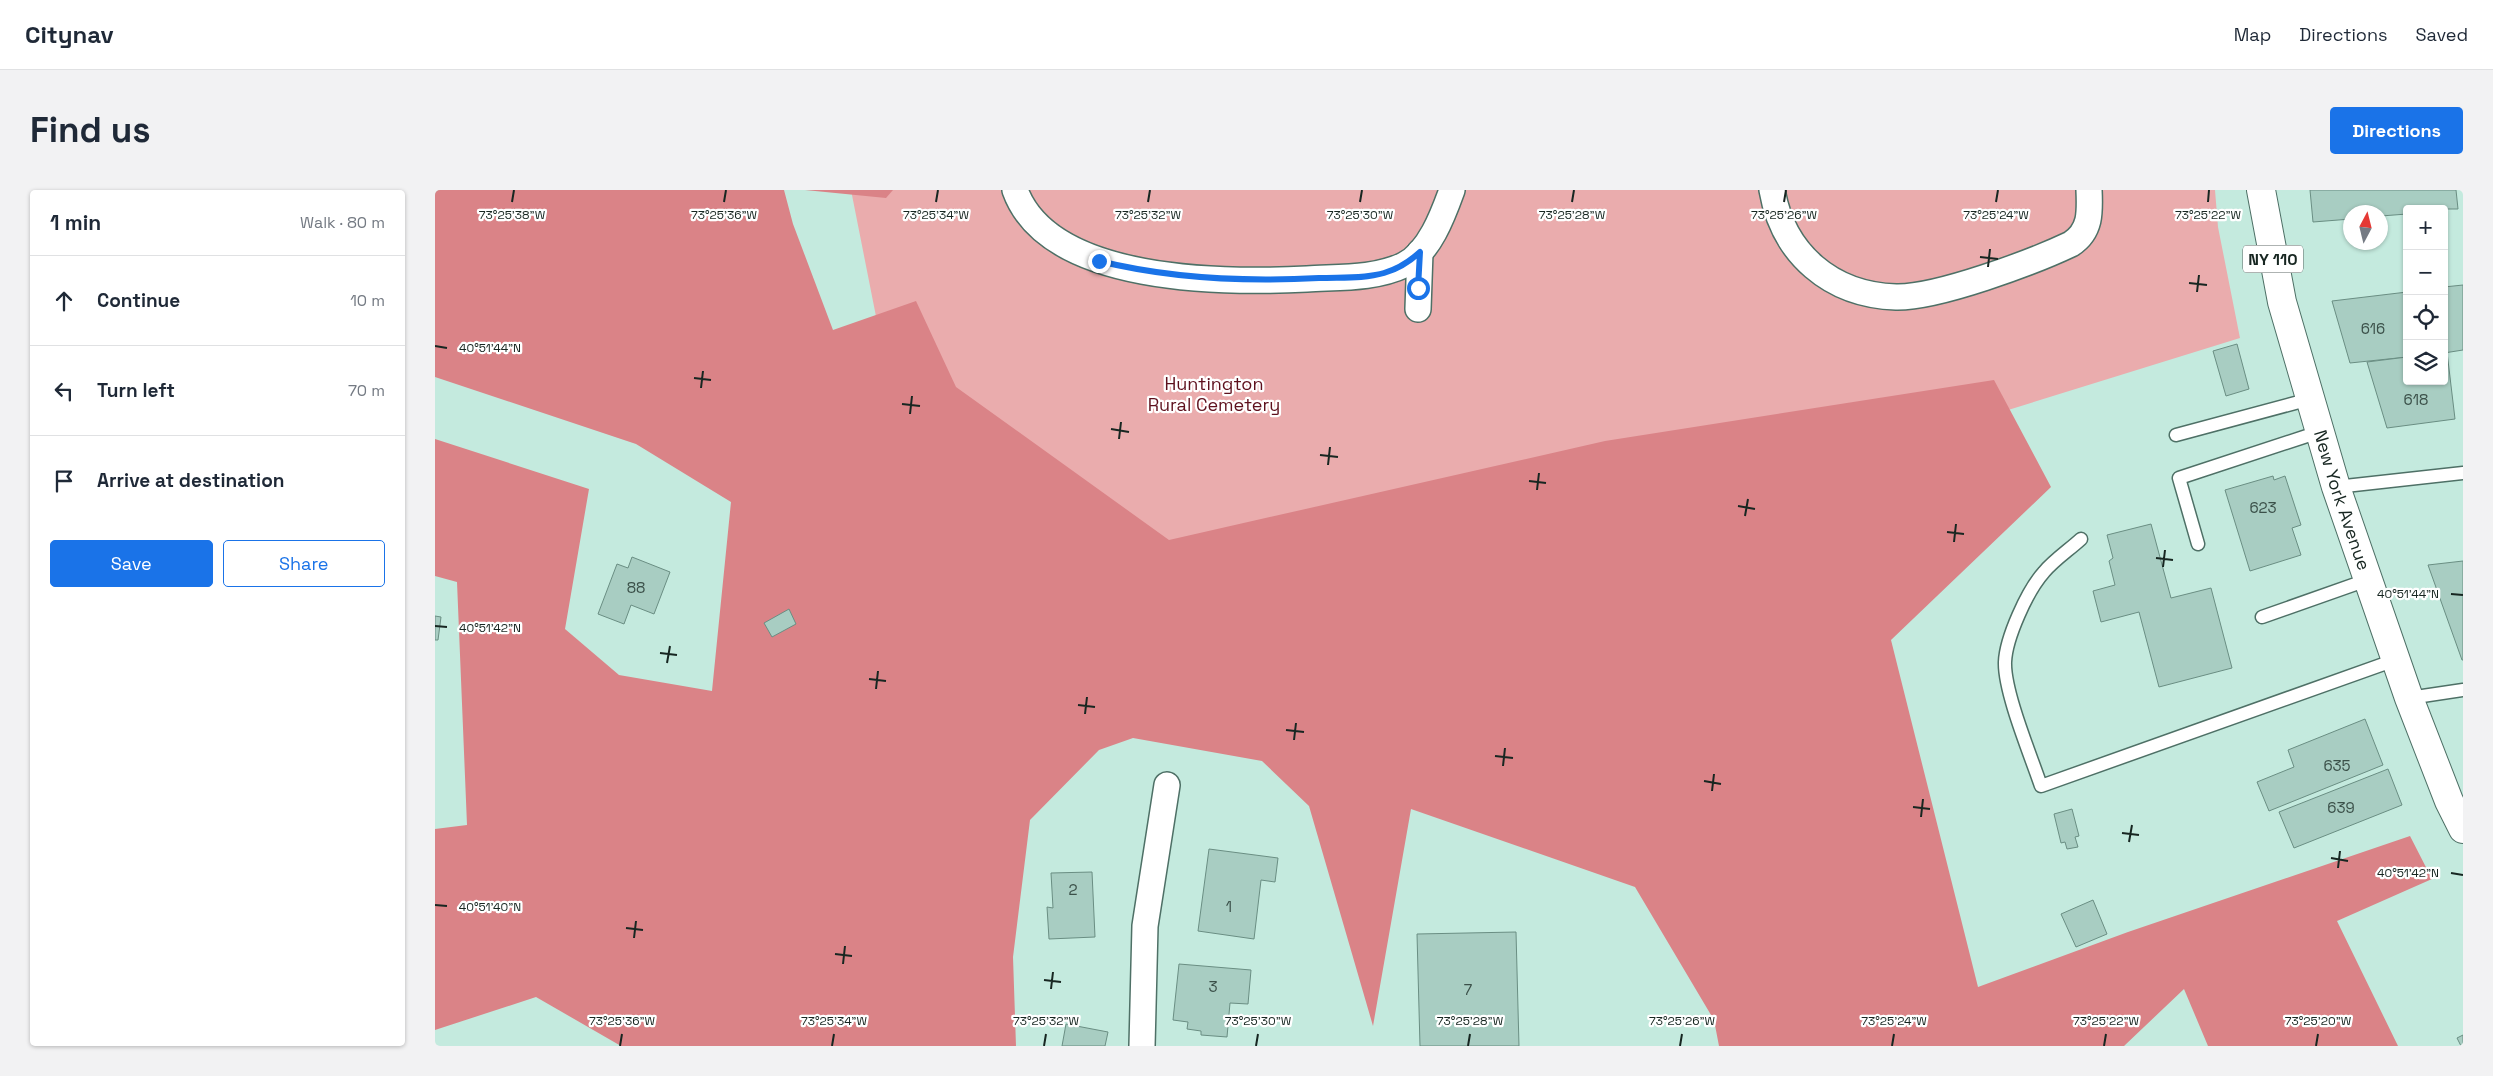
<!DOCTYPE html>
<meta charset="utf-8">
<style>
:root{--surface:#fff;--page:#f2f2f3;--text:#1f2937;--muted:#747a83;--line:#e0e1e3;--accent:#1a73e8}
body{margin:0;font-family:"Space Grotesk",sans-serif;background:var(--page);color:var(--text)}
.controls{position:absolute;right:15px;top:15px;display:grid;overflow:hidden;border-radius:5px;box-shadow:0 1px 4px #0004}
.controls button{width:45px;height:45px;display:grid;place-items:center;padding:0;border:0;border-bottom:1px solid var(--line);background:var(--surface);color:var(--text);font:25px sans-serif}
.compass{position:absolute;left:1908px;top:15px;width:45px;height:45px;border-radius:50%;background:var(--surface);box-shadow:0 1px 4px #0004;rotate:7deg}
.stop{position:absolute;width:15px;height:15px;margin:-11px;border:4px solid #1a73e8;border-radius:50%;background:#fff}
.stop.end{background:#1a73e8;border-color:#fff;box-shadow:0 1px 5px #0008}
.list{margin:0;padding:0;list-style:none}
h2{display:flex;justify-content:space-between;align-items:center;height:65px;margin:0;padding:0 20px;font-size:21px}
h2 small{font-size:16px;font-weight:400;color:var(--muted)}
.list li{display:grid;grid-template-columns:32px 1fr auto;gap:15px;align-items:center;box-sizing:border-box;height:90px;padding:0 20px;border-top:1px solid var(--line)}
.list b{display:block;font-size:19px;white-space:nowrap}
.list em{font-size:16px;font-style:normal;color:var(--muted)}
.actions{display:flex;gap:10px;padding:15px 20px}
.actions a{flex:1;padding:11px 0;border:1px solid var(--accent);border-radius:5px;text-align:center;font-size:18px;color:var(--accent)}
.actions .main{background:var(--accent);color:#fff}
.icon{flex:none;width:28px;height:28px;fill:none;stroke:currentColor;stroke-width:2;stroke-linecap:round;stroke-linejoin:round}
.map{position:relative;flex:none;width:2028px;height:856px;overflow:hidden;border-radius:5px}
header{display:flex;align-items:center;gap:30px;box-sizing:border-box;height:70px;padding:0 25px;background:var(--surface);border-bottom:1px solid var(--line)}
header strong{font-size:24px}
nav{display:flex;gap:28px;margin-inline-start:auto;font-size:18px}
.intro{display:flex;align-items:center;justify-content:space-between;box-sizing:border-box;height:120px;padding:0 30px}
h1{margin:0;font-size:35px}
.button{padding:12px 22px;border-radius:5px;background:var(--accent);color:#fff;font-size:18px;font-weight:700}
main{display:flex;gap:30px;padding:0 30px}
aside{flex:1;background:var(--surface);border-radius:5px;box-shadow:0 1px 4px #0004}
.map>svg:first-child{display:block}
</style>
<header>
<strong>Citynav</strong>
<nav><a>Map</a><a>Directions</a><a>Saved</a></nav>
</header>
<div class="intro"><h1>Find us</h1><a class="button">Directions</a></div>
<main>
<aside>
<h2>1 min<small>Walk · 80 m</small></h2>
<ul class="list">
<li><svg class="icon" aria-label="ahead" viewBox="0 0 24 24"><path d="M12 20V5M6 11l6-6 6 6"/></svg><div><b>Continue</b></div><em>10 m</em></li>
<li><svg class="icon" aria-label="left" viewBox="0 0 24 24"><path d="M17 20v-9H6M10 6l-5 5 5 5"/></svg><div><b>Turn left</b></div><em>70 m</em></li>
<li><svg class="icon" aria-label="arrive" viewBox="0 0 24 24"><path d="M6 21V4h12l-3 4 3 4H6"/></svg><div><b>Arrive at destination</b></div></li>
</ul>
<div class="actions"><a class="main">Save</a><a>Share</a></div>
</aside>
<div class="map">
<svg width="2028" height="856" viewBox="0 0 2028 856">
<rect width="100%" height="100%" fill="#c4eade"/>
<polygon fill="#eaacad" points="416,0 1780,0 1783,37 1805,148 1115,362 781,410 454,192"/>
<g fill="#da8387">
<polygon points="0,0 349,0 358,34 398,140 481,111 521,197 734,350 1170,251 1559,190 1616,297 1456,450 1543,797 1693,742 1975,646 1997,689 1902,731 1963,856 1773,856 1749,799 1689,856 1284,856 1279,830 1200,697 976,619 938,836 874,616 827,571 698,548 664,560 595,630 578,767 581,856 186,856 101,807 0,840 0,639 32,635 22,392 0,386 0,249 154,299 130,439 184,485 277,501 296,312 201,254 0,187"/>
<polygon points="370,0 458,0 451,8"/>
</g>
<g fill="#a8cdc2" stroke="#6a8e83">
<polygon points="1875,0 2021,0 2023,19 1972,19 1972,24 1946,26 1946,22 1916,22 1916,29 1878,32"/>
<polygon points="2028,95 2028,160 2009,163 2009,97"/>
<polygon points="1972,102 1972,167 1915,173 1897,111"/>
<polygon points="1802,154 1814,199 1791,206 1778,161"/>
<polygon points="2012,162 2020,229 1952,238 1932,172 1972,167 1972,191 2009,191 2009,163"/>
<polygon points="1838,286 1839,290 1850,286 1866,335 1857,338 1866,365 1815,381 1790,300"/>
<polygon points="1716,334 1736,408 1776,398 1797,478 1724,497 1704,422 1666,432 1658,401 1680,395 1674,371 1678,368 1672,345"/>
<polygon points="197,367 235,382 219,424 196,415 189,434 163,424 182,374 193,378"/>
<polygon points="2028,371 2028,470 2027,470 1993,375"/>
<polygon points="354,419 361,434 337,447 329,433"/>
<polygon points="0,426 6,427 3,450 0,450"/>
<polygon points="1930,529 1948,575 1834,621 1822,592 1859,577 1853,560"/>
<polygon points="1953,579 1967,615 1859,658 1844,622"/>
<polygon points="1637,619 1644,646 1640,647 1643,657 1632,659 1630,652 1626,653 1619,624"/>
<polygon points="774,659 843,668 840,692 826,690 819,749 763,741"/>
<polygon points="657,682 660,747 614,749 612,717 618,718 616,683"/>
<polygon points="1658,710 1672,744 1641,757 1626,724"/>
<polygon points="1081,742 1084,856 985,856 982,744"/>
<polygon points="744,774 816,780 813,814 795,813 792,847 766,845 766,841 752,839 753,832 738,830"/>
<polygon points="631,834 673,842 670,856 627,856"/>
<polygon points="2028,845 2028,856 2026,856 2022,848"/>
</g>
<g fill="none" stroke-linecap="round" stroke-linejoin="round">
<g stroke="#4e7066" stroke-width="15">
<g id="lane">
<polyline points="1741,245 1875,209"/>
<polyline points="1901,297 2028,283"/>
<path d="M1646,349C1634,360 1619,370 1609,382C1592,401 1571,448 1570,472C1569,502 1596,566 1606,596L1960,470"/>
<polyline points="1763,354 1744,288 1884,242"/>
<polyline points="1827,427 1932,390"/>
<polyline points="1974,508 2028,500"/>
</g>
</g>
<g stroke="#4e7066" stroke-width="28">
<g id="street">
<path d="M580,0C614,94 790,93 872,89C903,87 940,89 969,75C994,63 1008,25 1017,0"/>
<path d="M1337,0C1348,64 1396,105 1461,107C1502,108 1598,72 1636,54C1656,41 1655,22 1654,0"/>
<polyline points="983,119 985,62"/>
<polyline points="707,856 710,736 732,595"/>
</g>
</g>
<g stroke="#4e7066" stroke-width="30">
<g id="primary">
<path id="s1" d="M1826,0L1847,112L1901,297L1974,508L2014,611L2028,639"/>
</g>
</g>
<use href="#lane" stroke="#fff" stroke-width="12"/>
<use href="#street" stroke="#fff" stroke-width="25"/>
<use href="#primary" stroke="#fff" stroke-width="28"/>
</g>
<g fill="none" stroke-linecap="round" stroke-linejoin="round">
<path stroke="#1a73e8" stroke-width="6" d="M664,71C737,89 810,92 884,88C905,87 929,89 949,83C963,79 974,72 985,62L983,98"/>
</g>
<path fill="none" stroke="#172621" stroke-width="2" d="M77,12L79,0M289,12L291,0M501,12L503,0M713,12L715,0M925,12L927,0M1137,12L1139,0M1349,12L1351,0M1561,12L1563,0M1773,12L1774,0M1545,67L1563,69M1553,77L1555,59M1754,93L1772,95M1762,102L1764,85M0,156L12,158M259,188L276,190M266,198L268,181M467,214L485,216M475,224L477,206M676,239L694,242M684,249L686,232M885,265L903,267M893,275L895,257M1094,291L1111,293M1102,300L1104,283M1303,316L1320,319M1310,326L1313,309M1512,342L1529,344M1519,352L1521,334M1721,368L1738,370M1728,377L1730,360M2016,404L2028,405M0,436L12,437M225,463L242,465M232,473L235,456M434,489L451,491M441,499L443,481M643,515L660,517M650,524L652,507M851,540L869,542M859,550L861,533M1060,566L1078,568M1068,576L1070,558M1269,591L1286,594M1277,601L1279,584M1478,617L1495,619M1486,627L1488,609M1687,643L1704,645M1694,652L1697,635M1896,668L1913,671M1903,678L1905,661M2016,683L2028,685M0,715L12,716M191,738L208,740M199,748L201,731M400,764L417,766M408,774L410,756M609,790L626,792M616,799L618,782M185,856L187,844M397,856L399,844M609,856L611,844M821,856L823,844M1033,856L1035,844M1245,856L1247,844M1457,856L1459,844M1669,856L1671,844M1881,856L1883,844"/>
<g text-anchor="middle" stroke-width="4.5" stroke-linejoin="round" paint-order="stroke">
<g font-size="15" fill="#3b5049">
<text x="1938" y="144">616</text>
<text x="1981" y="215">618</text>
<text x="1828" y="323">623</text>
<text x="201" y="403">88</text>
<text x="1902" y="581">635</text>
<text x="1906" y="623">639</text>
<text x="638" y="705">2</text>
<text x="794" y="722">1</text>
<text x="778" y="802">3</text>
<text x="1033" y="805">7</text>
</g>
<rect fill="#fff" stroke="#5d6764" stroke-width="1" x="1808" y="55.5" width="60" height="27" rx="4"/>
<g font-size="16" font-weight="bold" fill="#172621">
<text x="1838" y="75">NY 110</text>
</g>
<g font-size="18" fill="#5e101d" stroke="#fff">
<text x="779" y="200">Huntington<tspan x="779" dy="21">Rural Cemetery</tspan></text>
</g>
<g font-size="18" fill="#172621" stroke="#fff">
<text dy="6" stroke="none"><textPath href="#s1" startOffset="321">New York Avenue</textPath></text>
</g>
</g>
<g font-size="12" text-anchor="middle" fill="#172621" stroke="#fff" stroke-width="4.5" stroke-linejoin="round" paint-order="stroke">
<text x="77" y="29">73°25'38"W</text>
<text x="289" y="29">73°25'36"W</text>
<text x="501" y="29">73°25'34"W</text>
<text x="713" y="29">73°25'32"W</text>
<text x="925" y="29">73°25'30"W</text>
<text x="1137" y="29">73°25'28"W</text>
<text x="1349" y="29">73°25'26"W</text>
<text x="1561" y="29">73°25'24"W</text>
<text x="1773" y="29">73°25'22"W</text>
<text x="55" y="162">40°51'44"N</text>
<text x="1973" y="408">40°51'44"N</text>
<text x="55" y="442">40°51'42"N</text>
<text x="1973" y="687">40°51'42"N</text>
<text x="55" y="721">40°51'40"N</text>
<text x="187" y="835">73°25'36"W</text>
<text x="399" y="835">73°25'34"W</text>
<text x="611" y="835">73°25'32"W</text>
<text x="823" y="835">73°25'30"W</text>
<text x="1035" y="835">73°25'28"W</text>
<text x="1247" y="835">73°25'26"W</text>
<text x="1459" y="835">73°25'24"W</text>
<text x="1671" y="835">73°25'22"W</text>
<text x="1883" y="835">73°25'20"W</text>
</g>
</svg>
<div class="controls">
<button>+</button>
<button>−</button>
<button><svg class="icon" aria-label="locate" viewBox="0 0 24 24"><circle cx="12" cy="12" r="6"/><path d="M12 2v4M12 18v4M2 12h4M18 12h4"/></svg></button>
<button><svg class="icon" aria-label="layers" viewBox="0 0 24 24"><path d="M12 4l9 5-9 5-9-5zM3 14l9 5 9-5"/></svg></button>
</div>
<svg class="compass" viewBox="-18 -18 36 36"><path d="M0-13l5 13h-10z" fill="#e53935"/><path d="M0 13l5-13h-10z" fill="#747a83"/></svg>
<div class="stop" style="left:983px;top:98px"></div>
<div class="stop end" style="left:664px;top:71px"></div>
</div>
</main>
